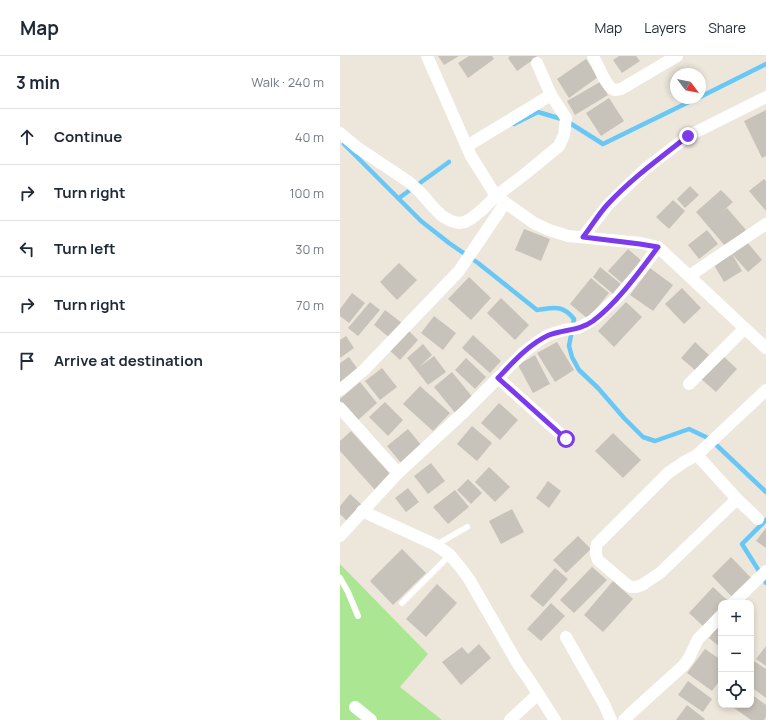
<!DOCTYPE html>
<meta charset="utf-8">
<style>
:root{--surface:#fff;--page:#f6f6f7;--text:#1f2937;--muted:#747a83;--line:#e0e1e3}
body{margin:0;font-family:Manrope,sans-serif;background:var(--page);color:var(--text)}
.controls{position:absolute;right:12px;bottom:12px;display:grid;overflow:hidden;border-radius:8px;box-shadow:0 2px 6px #0003}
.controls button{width:36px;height:36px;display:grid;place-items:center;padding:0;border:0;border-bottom:1px solid var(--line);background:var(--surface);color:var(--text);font:20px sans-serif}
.compass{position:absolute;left:330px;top:12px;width:36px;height:36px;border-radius:50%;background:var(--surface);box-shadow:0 2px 6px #0003;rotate:122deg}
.stop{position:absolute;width:12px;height:12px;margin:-9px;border:3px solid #7c3aed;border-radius:50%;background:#fff}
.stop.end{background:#7c3aed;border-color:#fff;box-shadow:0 1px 4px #0008}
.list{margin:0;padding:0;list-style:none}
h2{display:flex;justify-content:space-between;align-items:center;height:52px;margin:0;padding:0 16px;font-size:17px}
h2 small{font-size:13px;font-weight:400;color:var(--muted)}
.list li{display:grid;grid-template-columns:26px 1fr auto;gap:12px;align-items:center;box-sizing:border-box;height:56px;padding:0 16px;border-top:1px solid var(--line)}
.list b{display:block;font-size:15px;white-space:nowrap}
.list em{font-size:13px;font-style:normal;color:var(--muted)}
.icon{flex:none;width:22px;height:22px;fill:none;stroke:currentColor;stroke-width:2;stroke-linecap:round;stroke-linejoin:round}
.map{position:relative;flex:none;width:426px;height:664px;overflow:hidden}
header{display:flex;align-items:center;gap:24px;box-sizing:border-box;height:56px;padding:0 20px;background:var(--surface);border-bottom:1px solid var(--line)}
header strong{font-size:19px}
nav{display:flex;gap:22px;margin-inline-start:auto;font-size:14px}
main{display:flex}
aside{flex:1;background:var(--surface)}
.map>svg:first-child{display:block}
</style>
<header>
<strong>Map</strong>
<nav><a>Map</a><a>Layers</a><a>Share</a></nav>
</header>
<main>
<aside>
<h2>3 min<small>Walk · 240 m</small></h2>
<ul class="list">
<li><svg class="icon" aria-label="ahead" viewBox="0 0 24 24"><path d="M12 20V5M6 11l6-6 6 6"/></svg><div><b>Continue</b></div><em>40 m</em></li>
<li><svg class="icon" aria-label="right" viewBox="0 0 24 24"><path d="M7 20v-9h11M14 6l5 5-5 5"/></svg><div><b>Turn right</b></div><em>100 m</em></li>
<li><svg class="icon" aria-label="left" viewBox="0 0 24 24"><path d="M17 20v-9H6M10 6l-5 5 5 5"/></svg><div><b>Turn left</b></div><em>30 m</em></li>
<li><svg class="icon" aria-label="right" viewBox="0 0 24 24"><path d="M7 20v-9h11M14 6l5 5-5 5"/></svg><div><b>Turn right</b></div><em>70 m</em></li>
<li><svg class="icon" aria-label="arrive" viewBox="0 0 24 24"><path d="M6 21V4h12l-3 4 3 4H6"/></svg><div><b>Arrive at destination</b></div></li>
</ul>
</aside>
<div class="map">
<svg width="426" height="664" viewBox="0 0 426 664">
<rect width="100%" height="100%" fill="#ede6db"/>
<polygon fill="#abe793" points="0,508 88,598 60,631 102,664 0,664"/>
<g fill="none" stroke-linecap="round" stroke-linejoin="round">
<g stroke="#67c7f6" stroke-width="4.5">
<polyline points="360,41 426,8"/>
<polyline points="174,68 198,56 225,64 263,88 357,42"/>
<path d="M4,88L81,165L109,187L138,207L197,254C214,252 222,248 234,263L229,290L232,301L239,314L258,332L284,362L303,381L315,385L349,373L370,383L426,436"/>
<polyline points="59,142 109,106"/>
<polyline points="419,515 402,488 426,464"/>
<polyline points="425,525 426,527"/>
</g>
</g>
<g fill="#c8c3ba">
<polygon points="98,0 119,0 104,9"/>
<polygon points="129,0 152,0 154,3 128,22 118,7"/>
<polygon points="170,0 196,0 197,1 177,15 168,2"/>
<polygon points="279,0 296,0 300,5 282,17 273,4"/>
<polygon points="246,3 258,21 229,42 217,23"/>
<polygon points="260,26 268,39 235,59 227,45"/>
<polygon points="269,42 284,65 261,80 246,57"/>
<polygon points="426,54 426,100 422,102 404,65"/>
<polygon points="424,123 426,125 426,155 409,135"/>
<polygon points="350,130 359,139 345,152 337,143"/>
<polygon points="381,134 393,146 379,159 387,152 406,174 386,191 356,156"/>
<polygon points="333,144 345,155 329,173 316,161"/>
<polygon points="184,173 210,183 201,205 175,194"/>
<polygon points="367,174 378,188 359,203 348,189"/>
<polygon points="407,186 422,204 408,216 392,198"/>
<polygon points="288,193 303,206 283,228 268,215"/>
<polygon points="392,198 402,215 384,226 374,209"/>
<polygon points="59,207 77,224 57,244 40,226"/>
<polygon points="260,211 281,228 273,238 253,221"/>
<polygon points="310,212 333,229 313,255 290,239"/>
<polygon points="129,221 151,242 131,264 108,243"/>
<polygon points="251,222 269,237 248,263 230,248"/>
<polygon points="342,232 361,252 344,268 325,248"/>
<polygon points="12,237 25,247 9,267 0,260 0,253"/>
<polygon points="161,242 189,269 175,284 147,257"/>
<polygon points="30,246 40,254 18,280 8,272"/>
<polygon points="286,246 302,261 274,291 258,275"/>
<polygon points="45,254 62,267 50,282 34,269"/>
<polygon points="94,260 116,277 103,294 81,277"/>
<polygon points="66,272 78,284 60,304 47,292"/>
<polygon points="133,279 161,305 150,317 122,292"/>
<polygon points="6,280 14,292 0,302 0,284"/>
<polygon points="217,286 234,314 215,326 197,297"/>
<polygon points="355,286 369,299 355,314 341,302"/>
<polygon points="83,288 92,299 79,311 94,300 106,316 88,329 67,302"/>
<polygon points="195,299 210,328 193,337 178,309"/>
<polygon points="382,299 397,313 376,336 361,323"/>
<polygon points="9,301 20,316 0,330 0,307"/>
<polygon points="126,302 146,321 135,333 115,314"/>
<polygon points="42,312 57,331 40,344 25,325"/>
<polygon points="112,316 134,343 116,358 94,331"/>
<polygon points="20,326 37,347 17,365 0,345 0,343"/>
<polygon points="80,330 110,357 93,375 63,348"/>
<polygon points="45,346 63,364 48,380 29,361"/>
<polygon points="159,347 178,364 160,384 141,367"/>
<polygon points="132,370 152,387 137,405 117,388"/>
<polygon points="68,373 82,390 61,407 47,390"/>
<polygon points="11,375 51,419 35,434 0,395 0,385"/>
<polygon points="273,377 301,404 283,422 255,395"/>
<polygon points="91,407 105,425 88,438 74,420"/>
<polygon points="149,411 170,431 155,446 135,426"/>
<polygon points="128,423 142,437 131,448 117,434"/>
<polygon points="208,425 221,435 209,452 196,442"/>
<polygon points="68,432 79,446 66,456 55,442"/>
<polygon points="115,434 129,451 108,468 93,451"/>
<polygon points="10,438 22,449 7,465 0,458 0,450"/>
<polygon points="172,453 184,476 161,488 149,465"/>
<polygon points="426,472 426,492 416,485"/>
<polygon points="238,480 251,493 226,517 213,504"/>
<polygon points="62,493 86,517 53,549 30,525"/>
<polygon points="391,501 412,523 393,542 372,520"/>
<polygon points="252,511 267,524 234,557 220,544"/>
<polygon points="215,512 228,523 203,551 190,540"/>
<polygon points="273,525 293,543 263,576 244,559"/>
<polygon points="97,528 117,547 86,581 66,563"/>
<polygon points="373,531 387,544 384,547 381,547 381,550 363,570 349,557"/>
<polygon points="211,547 225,560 201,585 187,573"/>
<polygon points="381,566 381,592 369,582"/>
<polygon points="139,588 151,602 121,629 102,606 122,591 128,598"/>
<polygon points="426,590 426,610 416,603"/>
<polygon points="365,593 381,604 381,623 372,635 347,617"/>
<polygon points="414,605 426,613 426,642 411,631 411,608"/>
<polygon points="348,625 372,643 363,656 338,639"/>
<polygon points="411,638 426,649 426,661 424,664 411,664 390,649 411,649"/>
<polygon points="347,649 365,663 364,664 336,664"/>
</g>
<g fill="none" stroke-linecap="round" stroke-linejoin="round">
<g stroke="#fff" stroke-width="6">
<polyline points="96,489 127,471"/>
<polyline points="0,522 8,536 18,560"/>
<polyline points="62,547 110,499"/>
</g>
<g stroke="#fff" stroke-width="12">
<polyline points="87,0 131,100 156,140 194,167 209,174 228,180 301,187 318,191 426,292"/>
<path d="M253,0C257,7 267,33 275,34C276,34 280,33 281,33L337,0"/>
<polyline points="197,7 211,39"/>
<polyline points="0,77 18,92 69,126 80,136 94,152 102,160 111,165 119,167 125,166 132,162 143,153 156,140 185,118 219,90 224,79 226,62 211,39 127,90"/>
<polyline points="243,181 267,150 278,139 305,113 348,80 426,41"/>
<polyline points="349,220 426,168"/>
<polyline points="158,322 226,383"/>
<polyline points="349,328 405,272"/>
<polyline points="0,334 24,314 119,215 165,147"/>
<polyline points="0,352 58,417"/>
<polyline points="357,399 397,443 418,463"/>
<path d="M397,443L320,517L302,529L296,531H291L286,528L258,504C255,498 255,494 257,488L328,417L344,406L357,399L426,334"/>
<polyline points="22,455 96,489 110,499 120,511 129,523 178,608 190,625 215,664"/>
<polyline points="0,480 58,417 124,356 183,297 197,286 208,279 224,274 238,272 253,264 278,241 301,214 318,191"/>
<polyline points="393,547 426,515"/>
<polyline points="226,581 264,648 271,664"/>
<polyline points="15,651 31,664"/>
<polyline points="170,664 198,638"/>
<polyline points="284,664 291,657 343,610 349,602 358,583 381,560"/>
</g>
</g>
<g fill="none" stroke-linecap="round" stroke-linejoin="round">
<path stroke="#7c3aed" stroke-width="5" d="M226,383L158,322C173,306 189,288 209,279C225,273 239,275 253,265C277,247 300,215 318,191L300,188L243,181C251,171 258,159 267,149C291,123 320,102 348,80"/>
</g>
</svg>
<div class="controls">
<button>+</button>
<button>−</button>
<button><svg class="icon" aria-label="locate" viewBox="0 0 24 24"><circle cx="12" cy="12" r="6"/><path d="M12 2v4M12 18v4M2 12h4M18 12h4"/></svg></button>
</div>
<svg class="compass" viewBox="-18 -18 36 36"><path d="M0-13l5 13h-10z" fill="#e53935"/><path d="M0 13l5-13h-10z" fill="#747a83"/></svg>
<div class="stop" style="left:226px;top:383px"></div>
<div class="stop end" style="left:348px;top:80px"></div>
</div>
</main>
